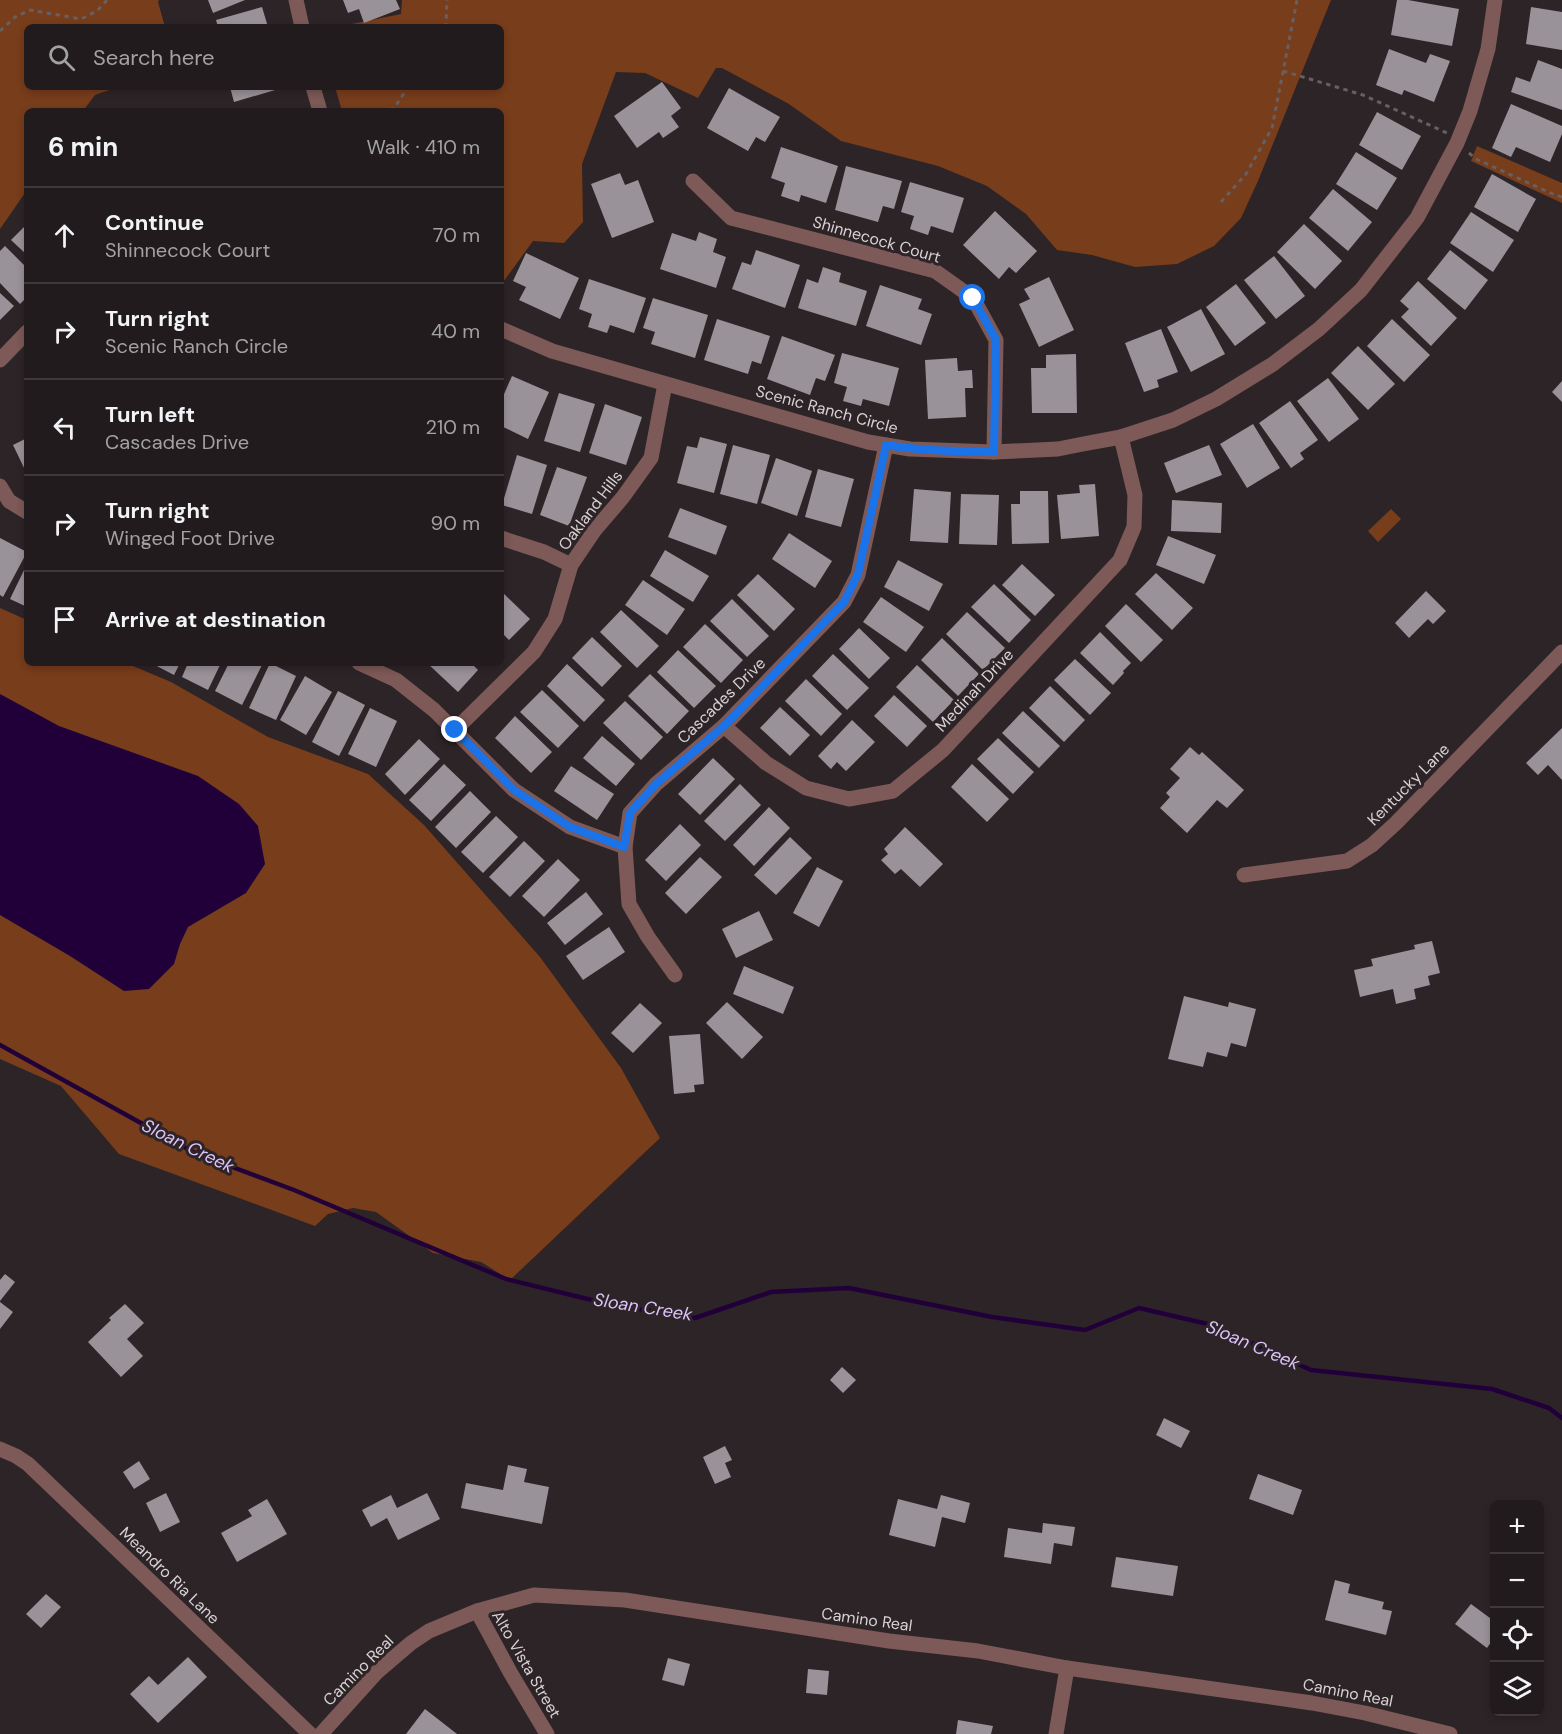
<!DOCTYPE html>
<meta charset="utf-8">
<style>
:root{--surface:#221b1d;--page:#2e282a;--text:#f1f3f6;--muted:#a2a1a4;--line:#3f393b}
body{margin:0;font-family:"DM Sans",sans-serif;background:var(--page);color:var(--text)}
.controls{position:absolute;right:18px;bottom:18px;display:grid;overflow:hidden;border-radius:9px;box-shadow:0 3px 9px #0003}
.controls button{width:54px;height:54px;display:grid;place-items:center;padding:0;border:0;border-bottom:2px solid var(--line);background:var(--surface);color:var(--text);font:30px sans-serif}
.stop{position:absolute;width:18px;height:18px;margin:-14px;border:4px solid #1a73e8;border-radius:50%;background:#fff}
.stop.end{background:#1a73e8;border-color:#fff;box-shadow:0 2px 6px #0008}
.list{margin:0;padding:0;list-style:none}
h2{display:flex;justify-content:space-between;align-items:center;height:78px;margin:0;padding:0 24px;font-size:26px}
h2 small{font-size:20px;font-weight:400;color:var(--muted)}
.list li{display:grid;grid-template-columns:39px 1fr auto;gap:18px;align-items:center;box-sizing:border-box;height:96px;padding:0 24px;border-top:2px solid var(--line)}
.list b{display:block;font-size:22px;white-space:nowrap}
.list p{margin:0;font-size:20px;white-space:nowrap;color:var(--muted)}
.list em{font-size:20px;font-style:normal;color:var(--muted)}
.icon{flex:none;width:33px;height:33px;fill:none;stroke:currentColor;stroke-width:2;stroke-linecap:round;stroke-linejoin:round}
.map{position:relative;flex:none;width:1562px;height:1734px;overflow:hidden}
.search{position:absolute;background:var(--surface);box-shadow:0 3px 9px #0003;left:24px;top:24px;width:480px;height:66px;display:flex;align-items:center;gap:15px;box-sizing:border-box;padding:0 21px;border-radius:9px;color:var(--muted);font-size:22px}
.panel{position:absolute;background:var(--surface);box-shadow:0 3px 9px #0003;left:24px;top:108px;width:480px;height:558px;border-radius:9px}
.map>svg:first-child{display:block}
</style>
<div class="map">
<svg width="1562" height="1734" viewBox="0 0 1562 1734">
<rect width="100%" height="100%" fill="#2d2427"/>
<g fill="#783d1b">
<polygon points="0,0 159,0 158,2 165,27 27,27 27,87 118,87 95,95 83,111 27,111 27,190 0,229"/>
<polygon points="402,0 1331,0 1258,181 1241,218 1214,246 1177,264 1135,267 1092,255 1057,250 1026,214 987,186 938,166 841,141 789,104 722,68 716,68 698,98 645,73 616,72 582,164 583,222 564,243 533,241 501,285 501,111 342,111 335,87 501,87 501,27 337,27 401,14"/>
<polygon points="1477,146 1562,183 1562,203 1471,161"/>
<polygon points="1391,509 1401,519 1378,542 1368,531"/>
<polygon points="0,608 27,620 27,663 126,663 171,682 268,737 368,774 424,825 540,957 621,1068 660,1138 510,1280 481,1262 433,1253 376,1212 353,1208 328,1214 315,1226 119,1154 61,1086 0,1059"/>
</g>
<polygon fill="#21003a" points="0,694 59,726 198,776 239,804 258,826 265,864 246,893 188,927 180,944 174,964 149,989 124,991 70,956 0,915"/>
<g fill="none" stroke-linecap="round" stroke-linejoin="round">
<polyline stroke="#21003a" stroke-width="4.5" points="0,1045 195,1153 294,1190 506,1279 608,1304 695,1318 771,1292 849,1288 992,1317 1085,1330 1139,1308 1212,1325 1311,1370 1492,1389 1549,1408 1562,1418"/>
</g>
<g fill="#9a9299">
<polygon points="208,0 245,0 213,13"/>
<polygon points="343,0 396,0 400,9 364,23 359,9 348,13"/>
<polygon points="1397,0 1408,0 1459,9 1452,46 1391,35"/>
<polygon points="262,7 268,27 218,27 216,20"/>
<polygon points="1531,7 1562,12 1562,50 1526,44"/>
<polygon points="1389,49 1426,63 1430,54 1450,61 1434,102 1404,90 1402,95 1376,85"/>
<polygon points="1538,60 1562,69 1562,110 1511,92 1516,77 1530,82"/>
<polygon points="662,82 681,108 671,116 679,127 663,138 659,132 637,148 614,116"/>
<polygon points="230,87 282,87 282,88 234,102"/>
<polygon points="729,88 780,117 765,142 756,137 748,151 707,128"/>
<polygon points="1511,104 1562,126 1562,134 1550,162 1516,147 1511,157 1492,148"/>
<polygon points="1377,112 1421,136 1402,170 1359,145"/>
<polygon points="781,147 838,166 826,203 801,195 799,202 781,196 785,183 771,178"/>
<polygon points="1356,152 1397,178 1377,210 1336,184"/>
<polygon points="846,166 902,181 894,209 883,206 878,222 835,210"/>
<polygon points="620,173 625,185 638,180 654,222 612,238 591,184"/>
<polygon points="1492,174 1536,199 1518,232 1474,207"/>
<polygon points="910,182 964,198 953,233 931,226 928,235 910,229 914,216 901,212"/>
<polygon points="1333,189 1372,222 1348,251 1309,218"/>
<polygon points="995,211 1037,251 1016,273 1009,267 999,279 963,245"/>
<polygon points="1471,212 1514,240 1493,272 1450,243"/>
<polygon points="27,224 27,255 11,240"/>
<polygon points="1304,224 1342,261 1315,289 1277,252"/>
<polygon points="699,232 717,239 713,252 726,257 716,288 660,269 672,233 696,241"/>
<polygon points="5,246 27,268 27,297 20,304 0,283 0,251"/>
<polygon points="756,250 800,265 785,308 732,289 742,262 751,265"/>
<polygon points="1450,250 1488,280 1465,310 1427,279"/>
<polygon points="526,253 579,278 560,319 519,300 526,287 513,281"/>
<polygon points="1274,256 1305,296 1276,319 1244,280"/>
<polygon points="823,267 841,273 839,282 867,291 856,326 798,308 807,279 818,283"/>
<polygon points="1049,277 1074,330 1039,347 1019,304 1030,299 1024,289"/>
<polygon points="589,279 646,298 634,333 610,325 607,333 588,327 592,314 579,309"/>
<polygon points="1418,281 1457,318 1431,346 1401,317 1409,309 1400,301"/>
<polygon points="1236,284 1266,323 1235,346 1206,307"/>
<polygon points="880,285 922,299 918,309 932,314 921,345 866,326"/>
<polygon points="0,293 14,306 0,320"/>
<polygon points="653,298 708,315 695,358 651,344 655,332 643,328"/>
<polygon points="1201,309 1225,354 1191,372 1167,327"/>
<polygon points="717,319 770,336 761,364 752,361 748,374 704,360"/>
<polygon points="1392,319 1430,355 1404,382 1367,346"/>
<polygon points="1161,329 1178,372 1157,380 1159,387 1144,392 1125,343"/>
<polygon points="782,336 835,355 825,381 816,378 810,395 767,379"/>
<polygon points="1358,346 1395,384 1368,410 1331,373"/>
<polygon points="842,353 899,368 889,406 863,399 861,406 843,401 847,387 834,383"/>
<polygon points="1076,354 1077,413 1032,413 1031,368 1046,368 1046,355"/>
<polygon points="957,358 958,371 972,370 973,388 965,388 966,417 928,419 925,360"/>
<polygon points="512,376 549,392 528,439 501,426 501,401"/>
<polygon points="1328,378 1359,419 1329,442 1297,401"/>
<polygon points="1562,381 1562,402 1552,392"/>
<polygon points="559,393 595,404 580,452 544,441"/>
<polygon points="1290,401 1318,440 1300,453 1304,459 1291,468 1259,423"/>
<polygon points="605,404 642,417 626,465 589,453"/>
<polygon points="1253,424 1280,468 1247,488 1220,444"/>
<polygon points="700,437 727,444 714,493 677,483 687,446 697,448"/>
<polygon points="27,438 27,474 13,445"/>
<polygon points="733,445 770,455 757,504 720,494"/>
<polygon points="1209,445 1222,475 1176,493 1164,463"/>
<polygon points="517,455 547,465 532,514 502,505"/>
<polygon points="776,458 812,471 797,516 761,503"/>
<polygon points="557,467 587,477 569,526 540,515"/>
<polygon points="818,469 854,479 841,527 805,517"/>
<polygon points="1095,484 1099,536 1061,539 1057,495 1080,493 1079,485"/>
<polygon points="914,489 951,492 948,543 910,541"/>
<polygon points="1020,491 1048,491 1049,543 1012,544 1011,504 1020,504"/>
<polygon points="961,494 999,495 997,545 959,544"/>
<polygon points="1172,500 1222,503 1221,533 1171,531"/>
<polygon points="680,508 727,526 716,555 668,537"/>
<polygon points="789,533 832,561 815,588 772,559"/>
<polygon points="1168,536 1216,555 1204,584 1156,565"/>
<polygon points="0,538 27,552 3,597 0,595"/>
<polygon points="665,550 709,576 693,602 650,576"/>
<polygon points="898,560 943,584 929,611 884,587"/>
<polygon points="27,564 27,607 10,599"/>
<polygon points="1022,564 1055,595 1035,616 1002,585"/>
<polygon points="1156,573 1193,608 1172,630 1135,594"/>
<polygon points="758,574 795,609 774,631 737,595"/>
<polygon points="643,580 685,609 667,635 625,605"/>
<polygon points="994,584 1031,620 1009,643 971,607"/>
<polygon points="501,591 530,619 509,640 501,632"/>
<polygon points="1426,591 1446,611 1433,624 1428,619 1409,638 1395,623"/>
<polygon points="881,597 924,627 906,652 863,622"/>
<polygon points="732,599 769,636 747,657 710,621"/>
<polygon points="1126,604 1163,640 1141,662 1105,626"/>
<polygon points="621,610 659,646 637,668 600,632"/>
<polygon points="967,612 1005,648 983,670 946,634"/>
<polygon points="705,624 743,660 721,683 683,647"/>
<polygon points="859,628 890,658 869,679 839,649"/>
<polygon points="1100,632 1131,663 1123,671 1124,673 1113,685 1080,653"/>
<polygon points="592,637 622,666 602,687 572,658"/>
<polygon points="942,638 979,674 958,696 921,660"/>
<polygon points="678,650 716,686 694,708 657,672"/>
<polygon points="833,654 869,688 847,710 812,676"/>
<polygon points="1075,659 1111,693 1090,715 1054,680"/>
<polygon points="151,663 180,663 174,675"/>
<polygon points="188,663 221,663 208,690 182,677"/>
<polygon points="229,663 263,663 242,705 215,691"/>
<polygon points="270,663 296,676 276,720 249,708"/>
<polygon points="427,663 471,663 478,670 458,692"/>
<polygon points="567,664 605,700 584,722 547,686"/>
<polygon points="917,665 954,700 933,722 896,687"/>
<polygon points="650,674 689,711 667,734 628,696"/>
<polygon points="305,676 332,692 306,735 280,720"/>
<polygon points="806,679 842,714 821,736 785,701"/>
<polygon points="1050,686 1085,720 1064,742 1029,708"/>
<polygon points="542,690 579,726 558,748 520,712"/>
<polygon points="338,691 365,705 339,756 312,742"/>
<polygon points="894,695 927,726 907,747 874,716"/>
<polygon points="625,701 663,737 641,760 603,723"/>
<polygon points="780,707 810,735 790,756 760,728"/>
<polygon points="370,708 397,721 376,767 348,754"/>
<polygon points="1023,711 1060,746 1039,768 1002,733"/>
<polygon points="515,716 552,752 531,773 495,738"/>
<polygon points="852,720 875,742 846,771 837,762 831,769 818,756"/>
<polygon points="1562,728 1562,780 1548,765 1538,775 1526,763"/>
<polygon points="602,736 635,764 616,786 583,758"/>
<polygon points="998,738 1034,772 1013,794 977,759"/>
<polygon points="419,739 440,759 405,795 385,774"/>
<polygon points="1190,747 1199,755 1202,752 1244,790 1227,808 1217,800 1187,833 1160,808 1170,797 1166,793 1180,778 1170,769"/>
<polygon points="713,758 735,779 700,815 678,794"/>
<polygon points="444,764 466,785 431,821 409,800"/>
<polygon points="972,764 1009,799 987,822 951,787"/>
<polygon points="571,766 614,794 597,820 554,791"/>
<polygon points="740,784 761,805 725,841 704,821"/>
<polygon points="470,791 491,812 456,848 435,827"/>
<polygon points="769,807 790,828 754,866 733,845"/>
<polygon points="496,816 518,837 483,873 461,852"/>
<polygon points="680,824 701,845 666,881 645,860"/>
<polygon points="905,827 943,864 920,887 901,869 895,874 881,860 888,854 884,849"/>
<polygon points="790,837 812,858 776,895 754,875"/>
<polygon points="524,841 545,861 510,897 489,877"/>
<polygon points="700,857 722,877 686,914 665,893"/>
<polygon points="558,859 580,880 544,917 522,896"/>
<polygon points="817,867 843,881 819,927 793,913"/>
<polygon points="586,892 603,914 565,945 547,923"/>
<polygon points="759,911 773,940 736,958 722,929"/>
<polygon points="609,927 625,952 583,980 566,956"/>
<polygon points="1432,941 1440,973 1428,976 1430,985 1414,989 1416,999 1396,1004 1393,989 1360,997 1354,970 1373,966 1371,959 1415,949 1414,945"/>
<polygon points="744,966 794,987 783,1014 733,994"/>
<polygon points="1184,996 1228,1007 1229,1002 1256,1009 1246,1047 1231,1043 1227,1057 1207,1052 1203,1067 1168,1059"/>
<polygon points="727,1002 763,1037 742,1059 706,1023"/>
<polygon points="640,1003 662,1023 633,1053 611,1033"/>
<polygon points="700,1034 704,1084 694,1085 695,1092 674,1094 669,1036"/>
<polygon points="5,1274 15,1282 0,1301 0,1280"/>
<polygon points="0,1302 13,1312 0,1329"/>
<polygon points="125,1304 144,1323 127,1339 143,1356 121,1377 88,1342 111,1320 109,1318"/>
<polygon points="842,1367 856,1380 843,1393 830,1380"/>
<polygon points="1164,1418 1190,1431 1181,1448 1156,1435"/>
<polygon points="725,1446 732,1460 725,1463 731,1477 715,1484 703,1457"/>
<polygon points="139,1461 150,1479 134,1489 123,1472"/>
<polygon points="508,1465 527,1469 524,1482 549,1487 542,1524 461,1508 466,1483 503,1490"/>
<polygon points="1258,1474 1302,1490 1293,1515 1249,1499"/>
<polygon points="166,1493 180,1522 160,1532 146,1503"/>
<polygon points="427,1493 440,1519 398,1540 387,1518 371,1527 362,1510 391,1495 397,1508"/>
<polygon points="941,1495 970,1503 965,1523 942,1517 935,1547 889,1535 898,1499 937,1509"/>
<polygon points="267,1499 287,1534 237,1562 221,1533 252,1516 248,1510"/>
<polygon points="1043,1523 1075,1527 1072,1546 1054,1543 1051,1564 1004,1557 1008,1528 1042,1533"/>
<polygon points="1116,1557 1178,1566 1173,1596 1111,1587"/>
<polygon points="1335,1580 1350,1584 1348,1593 1384,1602 1382,1609 1392,1611 1386,1635 1325,1620"/>
<polygon points="46,1594 61,1607 41,1628 26,1614"/>
<polygon points="1471,1604 1494,1621 1494,1638 1487,1648 1455,1624"/>
<polygon points="188,1657 207,1677 158,1723 130,1694 149,1676 158,1685"/>
<polygon points="668,1658 690,1664 684,1686 662,1680"/>
<polygon points="808,1669 829,1671 827,1695 806,1693"/>
<polygon points="425,1709 457,1734 406,1734"/>
<polygon points="958,1720 993,1726 991,1734 956,1734"/>
</g>
<g fill="none" stroke-linecap="round" stroke-linejoin="round">
<g stroke="#675f62" stroke-width="3" stroke-dasharray="4.5 4.5" stroke-linecap="butt">
<polyline points="444,27 446,24 447,0"/>
<polyline points="0,31 15,17 30,10 81,19 97,11 107,0"/>
<polyline points="1283,71 1363,95 1447,133"/>
<polyline points="390,111 397,104 408,87"/>
<polyline points="1469,153 1476,159 1555,195 1562,197"/>
<polyline points="1221,202 1246,174 1272,128 1297,0"/>
</g>
<g stroke="#7d5957" stroke-width="15">
<polyline points="296,0 302,27"/>
<polyline points="313,87 320,111"/>
<polyline points="693,181 731,218 935,271 973,298 996,340 994,452"/>
<polyline points="501,329 552,351 868,442 910,449 994,452 1058,449 1083,444 1121,437 1173,420 1216,399 1273,364 1319,329 1361,290 1417,218 1457,143 1470,111 1488,49 1495,0"/>
<polyline points="0,360 27,332"/>
<polyline points="0,486 9,501 27,512"/>
<polyline points="501,538 544,552 571,565"/>
<polyline points="359,663 396,680 434,710 514,790 570,827 625,847"/>
<polyline points="724,726 766,763 806,788 849,799 893,791 943,750 1120,560 1134,527 1135,495 1121,437"/>
<polyline points="455,730 534,652 555,619 571,565 594,531 623,497 651,458 665,384"/>
<polyline points="1244,875 1347,861 1372,845 1396,823 1562,652"/>
<polyline points="675,975 648,937 629,904 625,847 630,813 656,784 724,726 844,602 858,575 886,445"/>
<polyline points="0,1449 16,1456 28,1464 310,1734"/>
<polyline points="477,1611 510,1672 547,1734"/>
<polyline points="321,1734 377,1672 411,1643 429,1631 477,1611 534,1595 625,1600 889,1641 978,1651 1067,1668 1312,1703 1365,1713 1450,1734"/>
<polyline points="1056,1734 1067,1668"/>
</g>
</g>
<g fill="none" stroke-linecap="round" stroke-linejoin="round">
<path stroke="#1a73e8" stroke-width="8" d="M455,730L514,790L570,827L624,847L630,813L656,784L724,726L844,602L858,574L886,445C922,451 958,451 994,452L996,340L973,298"/>
</g>
<g text-anchor="middle" stroke-width="6" stroke-linejoin="round" paint-order="stroke">
<g font-size="16" fill="#d8d2d4" stroke="#2d2427">
<text transform="translate(877 239) rotate(16)" y="6">Shinnecock Court</text>
<text transform="translate(827 409) rotate(15)" y="6">Scenic Ranch Circle</text>
<text transform="translate(590 510) rotate(-53)" y="6">Oakland Hills</text>
<text transform="translate(974 690) rotate(-47)" y="6">Medinah Drive</text>
<text transform="translate(721 700) rotate(-44)" y="6">Cascades Drive</text>
<text transform="translate(1408 784) rotate(-45)" y="6">Kentucky Lane</text>
<text transform="translate(170 1575) rotate(44)" y="6">Meandro Ria Lane</text>
<text transform="translate(867 1619) rotate(8)" y="6">Camino Real</text>
<text transform="translate(527 1664) rotate(60)" y="6">Alto Vista Street</text>
<text transform="translate(358 1670) rotate(-45)" y="6">Camino Real</text>
<text transform="translate(1348 1692) rotate(11)" y="6">Camino Real</text>
</g>
<g font-size="18" font-style="italic" fill="#dcc3fb" stroke="#2d2427">
<text transform="translate(188 1146) rotate(26)" y="6">Sloan Creek</text>
<text transform="translate(643 1307) rotate(9)" y="6">Sloan Creek</text>
<text transform="translate(1253 1345) rotate(23)" y="6">Sloan Creek</text>
</g>
</g>
</svg>
<div class="controls">
<button>+</button>
<button>−</button>
<button><svg class="icon" aria-label="locate" viewBox="0 0 24 24"><circle cx="12" cy="12" r="6"/><path d="M12 2v4M12 18v4M2 12h4M18 12h4"/></svg></button>
<button><svg class="icon" aria-label="layers" viewBox="0 0 24 24"><path d="M12 4l9 5-9 5-9-5zM3 14l9 5 9-5"/></svg></button>
</div>
<div class="stop" style="left:973px;top:298px"></div>
<div class="stop end" style="left:455px;top:730px"></div>
<div class="search"><svg class="icon" aria-label="search" viewBox="0 0 24 24"><circle cx="10" cy="10" r="6"/><path d="M15 15l6 6"/></svg>Search here</div>
<section class="panel">
<h2>6 min<small>Walk · 410 m</small></h2>
<ul class="list">
<li><svg class="icon" aria-label="ahead" viewBox="0 0 24 24"><path d="M12 20V5M6 11l6-6 6 6"/></svg><div><b>Continue</b><p>Shinnecock Court</p></div><em>70 m</em></li>
<li><svg class="icon" aria-label="right" viewBox="0 0 24 24"><path d="M7 20v-9h11M14 6l5 5-5 5"/></svg><div><b>Turn right</b><p>Scenic Ranch Circle</p></div><em>40 m</em></li>
<li><svg class="icon" aria-label="left" viewBox="0 0 24 24"><path d="M17 20v-9H6M10 6l-5 5 5 5"/></svg><div><b>Turn left</b><p>Cascades Drive</p></div><em>210 m</em></li>
<li><svg class="icon" aria-label="right" viewBox="0 0 24 24"><path d="M7 20v-9h11M14 6l5 5-5 5"/></svg><div><b>Turn right</b><p>Winged Foot Drive</p></div><em>90 m</em></li>
<li><svg class="icon" aria-label="arrive" viewBox="0 0 24 24"><path d="M6 21V4h12l-3 4 3 4H6"/></svg><div><b>Arrive at destination</b></div></li>
</ul>
</section>
</div>
